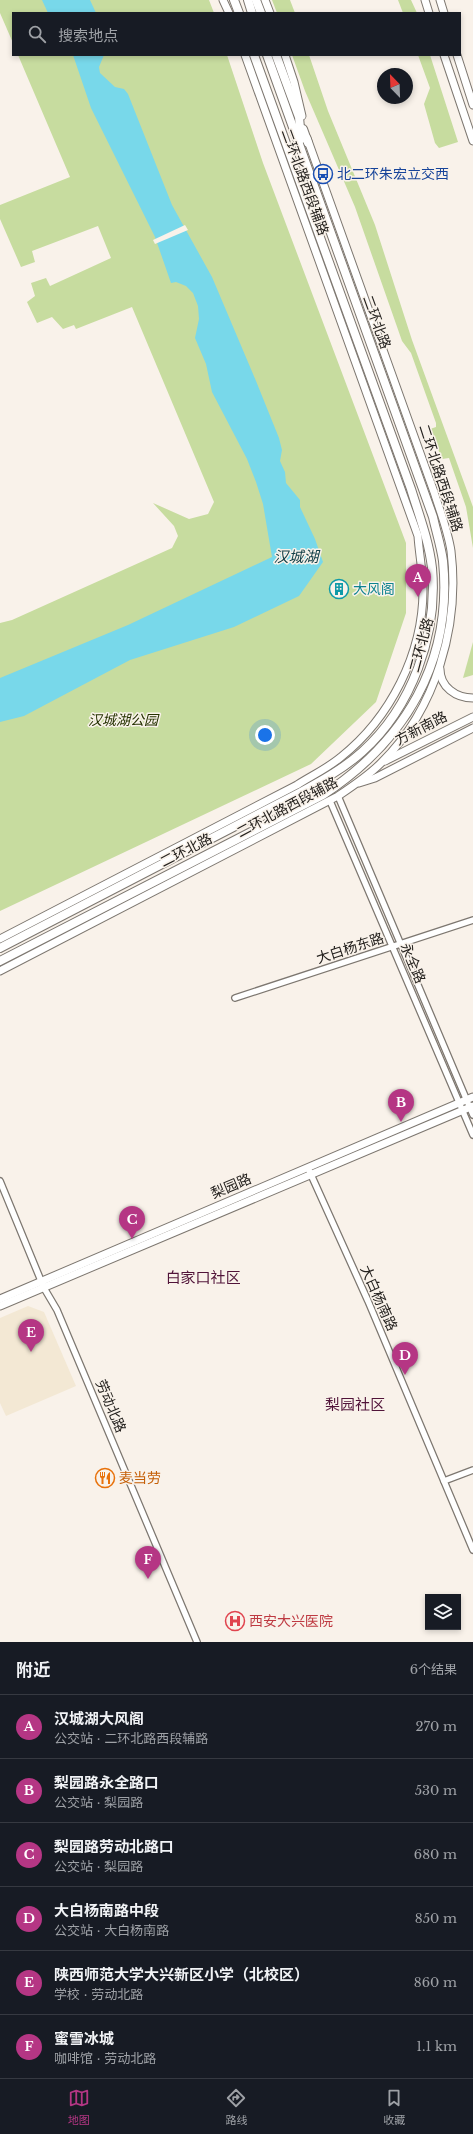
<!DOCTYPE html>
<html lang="zh">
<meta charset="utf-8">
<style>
:root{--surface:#171b24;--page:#20242c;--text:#f1f3f6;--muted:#9ea1a6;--line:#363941;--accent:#b53684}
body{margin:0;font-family:"Libre Baskerville","Noto Sans SC",serif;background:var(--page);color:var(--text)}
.controls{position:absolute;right:12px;bottom:12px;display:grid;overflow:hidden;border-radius:0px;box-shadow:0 2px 6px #0003}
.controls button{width:36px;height:36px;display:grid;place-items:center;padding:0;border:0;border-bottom:1px solid var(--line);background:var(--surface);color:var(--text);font:20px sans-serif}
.compass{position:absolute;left:377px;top:68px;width:36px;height:36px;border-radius:50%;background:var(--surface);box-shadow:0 2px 6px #0003;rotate:337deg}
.you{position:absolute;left:265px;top:735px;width:14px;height:14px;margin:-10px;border:3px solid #fff;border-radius:50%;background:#1a73e8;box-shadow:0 0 0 6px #1a73e833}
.badge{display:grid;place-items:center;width:26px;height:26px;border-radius:50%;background:var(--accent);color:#fff;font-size:13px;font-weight:700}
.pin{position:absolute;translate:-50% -33px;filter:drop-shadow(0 1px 2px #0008)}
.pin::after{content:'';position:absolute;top:21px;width:14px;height:12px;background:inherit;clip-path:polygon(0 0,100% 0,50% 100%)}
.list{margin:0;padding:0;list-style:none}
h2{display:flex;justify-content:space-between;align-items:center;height:52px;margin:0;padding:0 16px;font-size:17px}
h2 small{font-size:13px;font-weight:400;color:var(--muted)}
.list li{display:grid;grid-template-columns:26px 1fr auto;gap:12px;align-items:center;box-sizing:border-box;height:64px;padding:0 16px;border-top:1px solid var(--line)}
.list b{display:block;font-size:15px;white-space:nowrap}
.list p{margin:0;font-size:13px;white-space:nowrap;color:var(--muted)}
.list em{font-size:13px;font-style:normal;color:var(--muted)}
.icon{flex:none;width:22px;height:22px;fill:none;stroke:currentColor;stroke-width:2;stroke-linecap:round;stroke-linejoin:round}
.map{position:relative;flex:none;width:473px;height:1642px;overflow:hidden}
.search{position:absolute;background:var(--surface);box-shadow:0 2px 6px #0003;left:12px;right:12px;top:12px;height:44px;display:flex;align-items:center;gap:10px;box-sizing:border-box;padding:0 14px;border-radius:0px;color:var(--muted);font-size:15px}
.sheet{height:436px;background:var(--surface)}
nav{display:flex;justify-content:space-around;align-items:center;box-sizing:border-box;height:56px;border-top:1px solid var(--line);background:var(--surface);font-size:11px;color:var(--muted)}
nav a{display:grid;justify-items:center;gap:2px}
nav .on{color:var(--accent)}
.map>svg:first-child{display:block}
</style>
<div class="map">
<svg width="473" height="1642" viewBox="0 0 473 1642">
<rect width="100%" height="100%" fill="#f9f2ea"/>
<polygon fill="#f3e8d4" points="28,1306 44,1312 76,1386 6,1416 0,1403 0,1318"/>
<g fill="#c7dc9f">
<polygon points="0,0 209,0 214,13 13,13 13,43 0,13"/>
<polygon points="272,0 290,0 295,13 277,13"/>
<polygon points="398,0 411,0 417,13 403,13"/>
<polygon points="18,55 227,55 263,163 406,543 406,613 376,702 311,764 0,911 0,623 12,620 172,548 178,536 174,526 153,503 189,519 208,514 214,502 132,307 76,329 74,325 63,329 52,317 37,323 27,302 35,296 31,283 46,278 50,286 111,258 98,226 32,251 35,262 21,267 0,219 0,205 70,177"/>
<polygon points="292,55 309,55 328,111 375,225 412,340 473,507 473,548 466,507 449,458 442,459 430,429 436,427 436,423 411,353 402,341 355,207 305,91"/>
<polygon points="418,55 430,55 458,142 439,148 435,143 424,104 430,88"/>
<polygon points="473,642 473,675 463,678"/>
</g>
<g fill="#78d8ea">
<polygon points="42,0 90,0 96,13 48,13"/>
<polygon points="73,55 104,55 99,67 100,73 115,87 124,89 128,94 172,205 212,277 256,381 279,438 282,450 280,461 285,472 286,483 300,500 300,507 315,539 323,562 299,596 234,627 130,660 24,716 0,722 0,678 128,625 272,557 263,504 256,482 247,459 212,392 206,364 195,338 199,319 198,306 193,293 186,286 176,282 171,283 155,237 91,108"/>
</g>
<polygon fill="#f9f2ea" points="185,225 188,230 155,244 153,240"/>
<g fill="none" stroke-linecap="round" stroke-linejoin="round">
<g stroke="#7d7770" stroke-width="8">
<g id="minor">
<polyline points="338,796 473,1115"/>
<polyline points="330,801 473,1135"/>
<polyline points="235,998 473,920"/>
<polyline points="308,1168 368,1301 473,1550"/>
<polyline points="0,1181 44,1288 57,1310 197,1642"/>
<polyline points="444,1481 473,1470"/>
</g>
</g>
<g stroke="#7d7770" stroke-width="9">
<g id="major">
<polyline points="223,0 229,13"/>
<polyline points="265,0 270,13"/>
<polyline points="425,0 429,13"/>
<polyline points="440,0 444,13"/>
<polyline points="285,55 294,82 302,116"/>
<polyline points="444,55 473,141"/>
<polyline points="457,55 473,105"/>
<path d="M440,669C440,687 456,698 473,698"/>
<polyline points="385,761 473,717"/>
<polyline points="359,783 375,778 473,728"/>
<path d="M0,939L297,785C311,776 328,768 341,757C390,718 423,654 423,590C423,572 419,553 418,536L245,55"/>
<path d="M0,971L338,796C353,786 368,776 381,763C436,709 460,626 451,551C448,531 440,511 434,492L307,138"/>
<polyline points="0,1299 473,1097"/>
<polyline points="0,1306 473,1106"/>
</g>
</g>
<g stroke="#7d7770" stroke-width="10">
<g id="highway">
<polyline points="234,0 239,13"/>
<polyline points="248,0 252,13"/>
<polyline points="256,0 261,13"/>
<polyline points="276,55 299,117 301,139"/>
<polyline points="303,129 308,143"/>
<path d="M0,948L299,793C321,781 343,769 362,752C412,707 438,635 432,568C429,541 419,515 411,489L254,55"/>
<path d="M0,961L323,795C405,741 453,662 443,561C441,546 436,531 433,517L267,55"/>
</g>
</g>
<use href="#minor" stroke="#fff" stroke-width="5.5"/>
<use href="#major" stroke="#fff" stroke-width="7"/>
<use href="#highway" stroke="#fff" stroke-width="8"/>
</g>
<defs>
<g id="bus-ring" transform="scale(1)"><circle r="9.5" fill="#f9f2ea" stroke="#1a4fb4" stroke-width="1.5"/><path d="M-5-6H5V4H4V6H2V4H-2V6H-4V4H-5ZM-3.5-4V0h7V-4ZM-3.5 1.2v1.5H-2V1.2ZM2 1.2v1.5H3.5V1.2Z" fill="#1a4fb4"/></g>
<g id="building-ring" transform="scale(1)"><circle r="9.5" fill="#f9f2ea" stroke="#0f9aa8" stroke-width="1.5"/><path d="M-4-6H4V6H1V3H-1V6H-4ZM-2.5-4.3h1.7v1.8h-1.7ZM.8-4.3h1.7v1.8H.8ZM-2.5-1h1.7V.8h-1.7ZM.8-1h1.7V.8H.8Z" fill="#0f9aa8"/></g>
<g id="restaurant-ring" transform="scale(1)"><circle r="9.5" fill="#f9f2ea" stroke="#e8710a" stroke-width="1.5"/><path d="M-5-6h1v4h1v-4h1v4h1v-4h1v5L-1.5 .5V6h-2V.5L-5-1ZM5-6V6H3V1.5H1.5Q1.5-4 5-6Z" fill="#e8710a"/></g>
<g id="hospital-ring" transform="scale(1)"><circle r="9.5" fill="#f9f2ea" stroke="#e0444e" stroke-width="1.5"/><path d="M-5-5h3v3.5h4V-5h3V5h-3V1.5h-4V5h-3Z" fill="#e0444e"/></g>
</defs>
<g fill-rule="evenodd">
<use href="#bus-ring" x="323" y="174"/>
<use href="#building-ring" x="339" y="589"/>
<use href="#restaurant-ring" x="105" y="1478"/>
<use href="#hospital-ring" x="235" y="1621"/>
</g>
<g text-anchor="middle" stroke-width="3" stroke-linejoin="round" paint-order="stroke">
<g font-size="14" fill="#164399" stroke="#f9f2ea" text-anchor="start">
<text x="337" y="179">北二环朱宏立交西</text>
</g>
<g font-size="14" fill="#25221f" stroke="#f9f2ea">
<text transform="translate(305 182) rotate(70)" y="5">二环北路西段辅路</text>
<text transform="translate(377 322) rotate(70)" y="5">二环北路</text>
<text transform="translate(441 478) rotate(72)" y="5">二环北路西段辅路</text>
<text transform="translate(421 645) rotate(-75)" y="5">二环北路</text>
<text transform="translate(421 728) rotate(-27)" y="5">方新南路</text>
<text transform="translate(287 807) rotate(-28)" y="5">二环北路西段辅路</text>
<text transform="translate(186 850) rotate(-27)" y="5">二环北路</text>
<text transform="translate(350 948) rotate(-18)" y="5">大白杨东路</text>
<text transform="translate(413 963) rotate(67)" y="5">永全路</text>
<text transform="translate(231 1186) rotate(-23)" y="5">梨园路</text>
<text transform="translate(379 1298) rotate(66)" y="5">大白杨南路</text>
<text transform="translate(111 1406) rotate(67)" y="5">劳动北路</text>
</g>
<g font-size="14" fill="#0d838f" stroke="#f9f2ea" text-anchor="start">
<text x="353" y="594">大风阁</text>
</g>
<g font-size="14" font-style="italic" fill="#253200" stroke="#f9f2ea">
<text x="123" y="725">汉城湖公园</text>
</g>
<g font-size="14" fill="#c56008" stroke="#f9f2ea" text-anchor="start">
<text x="119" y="1483">麦当劳</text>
</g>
<g font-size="14" fill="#be3a42" stroke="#f9f2ea" text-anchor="start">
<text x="249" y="1626">西安大兴医院</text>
</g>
<g font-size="15" font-style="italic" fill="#134048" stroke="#f9f2ea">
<text x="296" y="562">汉城湖</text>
</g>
<g font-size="15" fill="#511439" stroke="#f9f2ea">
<text x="203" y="1283">白家口社区</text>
<text x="355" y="1410">梨园社区</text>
</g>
</g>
</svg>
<div class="controls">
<button><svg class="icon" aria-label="layers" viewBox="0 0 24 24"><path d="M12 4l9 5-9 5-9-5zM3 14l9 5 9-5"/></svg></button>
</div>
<svg class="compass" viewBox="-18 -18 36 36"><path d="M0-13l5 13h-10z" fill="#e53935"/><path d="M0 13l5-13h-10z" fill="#9ea1a6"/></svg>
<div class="you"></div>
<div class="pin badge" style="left:418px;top:597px">A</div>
<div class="pin badge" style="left:401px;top:1122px">B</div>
<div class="pin badge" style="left:132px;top:1239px">C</div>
<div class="pin badge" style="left:405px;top:1375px">D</div>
<div class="pin badge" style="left:31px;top:1352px">E</div>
<div class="pin badge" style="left:148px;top:1579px">F</div>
<div class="search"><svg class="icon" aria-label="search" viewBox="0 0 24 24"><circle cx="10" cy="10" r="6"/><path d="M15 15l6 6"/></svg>搜索地点</div>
</div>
<section class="sheet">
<h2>附近<small>6个结果</small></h2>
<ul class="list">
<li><span class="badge">A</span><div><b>汉城湖大风阁</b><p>公交站 · 二环北路西段辅路</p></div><em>270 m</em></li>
<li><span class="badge">B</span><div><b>梨园路永全路口</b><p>公交站 · 梨园路</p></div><em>530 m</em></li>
<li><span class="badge">C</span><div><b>梨园路劳动北路口</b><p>公交站 · 梨园路</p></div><em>680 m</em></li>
<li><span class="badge">D</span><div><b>大白杨南路中段</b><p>公交站 · 大白杨南路</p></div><em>850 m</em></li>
<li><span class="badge">E</span><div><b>陕西师范大学大兴新区小学（北校区）</b><p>学校 · 劳动北路</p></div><em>860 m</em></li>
<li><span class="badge">F</span><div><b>蜜雪冰城</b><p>咖啡馆 · 劳动北路</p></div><em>1.1 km</em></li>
</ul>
</section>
<nav>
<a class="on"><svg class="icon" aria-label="map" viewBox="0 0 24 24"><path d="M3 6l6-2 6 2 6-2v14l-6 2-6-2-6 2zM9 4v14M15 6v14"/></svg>地图</a>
<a><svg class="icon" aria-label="directions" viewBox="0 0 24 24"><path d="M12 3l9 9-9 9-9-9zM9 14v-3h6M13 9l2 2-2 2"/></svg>路线</a>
<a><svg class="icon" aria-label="saved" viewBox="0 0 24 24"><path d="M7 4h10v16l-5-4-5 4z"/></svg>收藏</a>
</nav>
